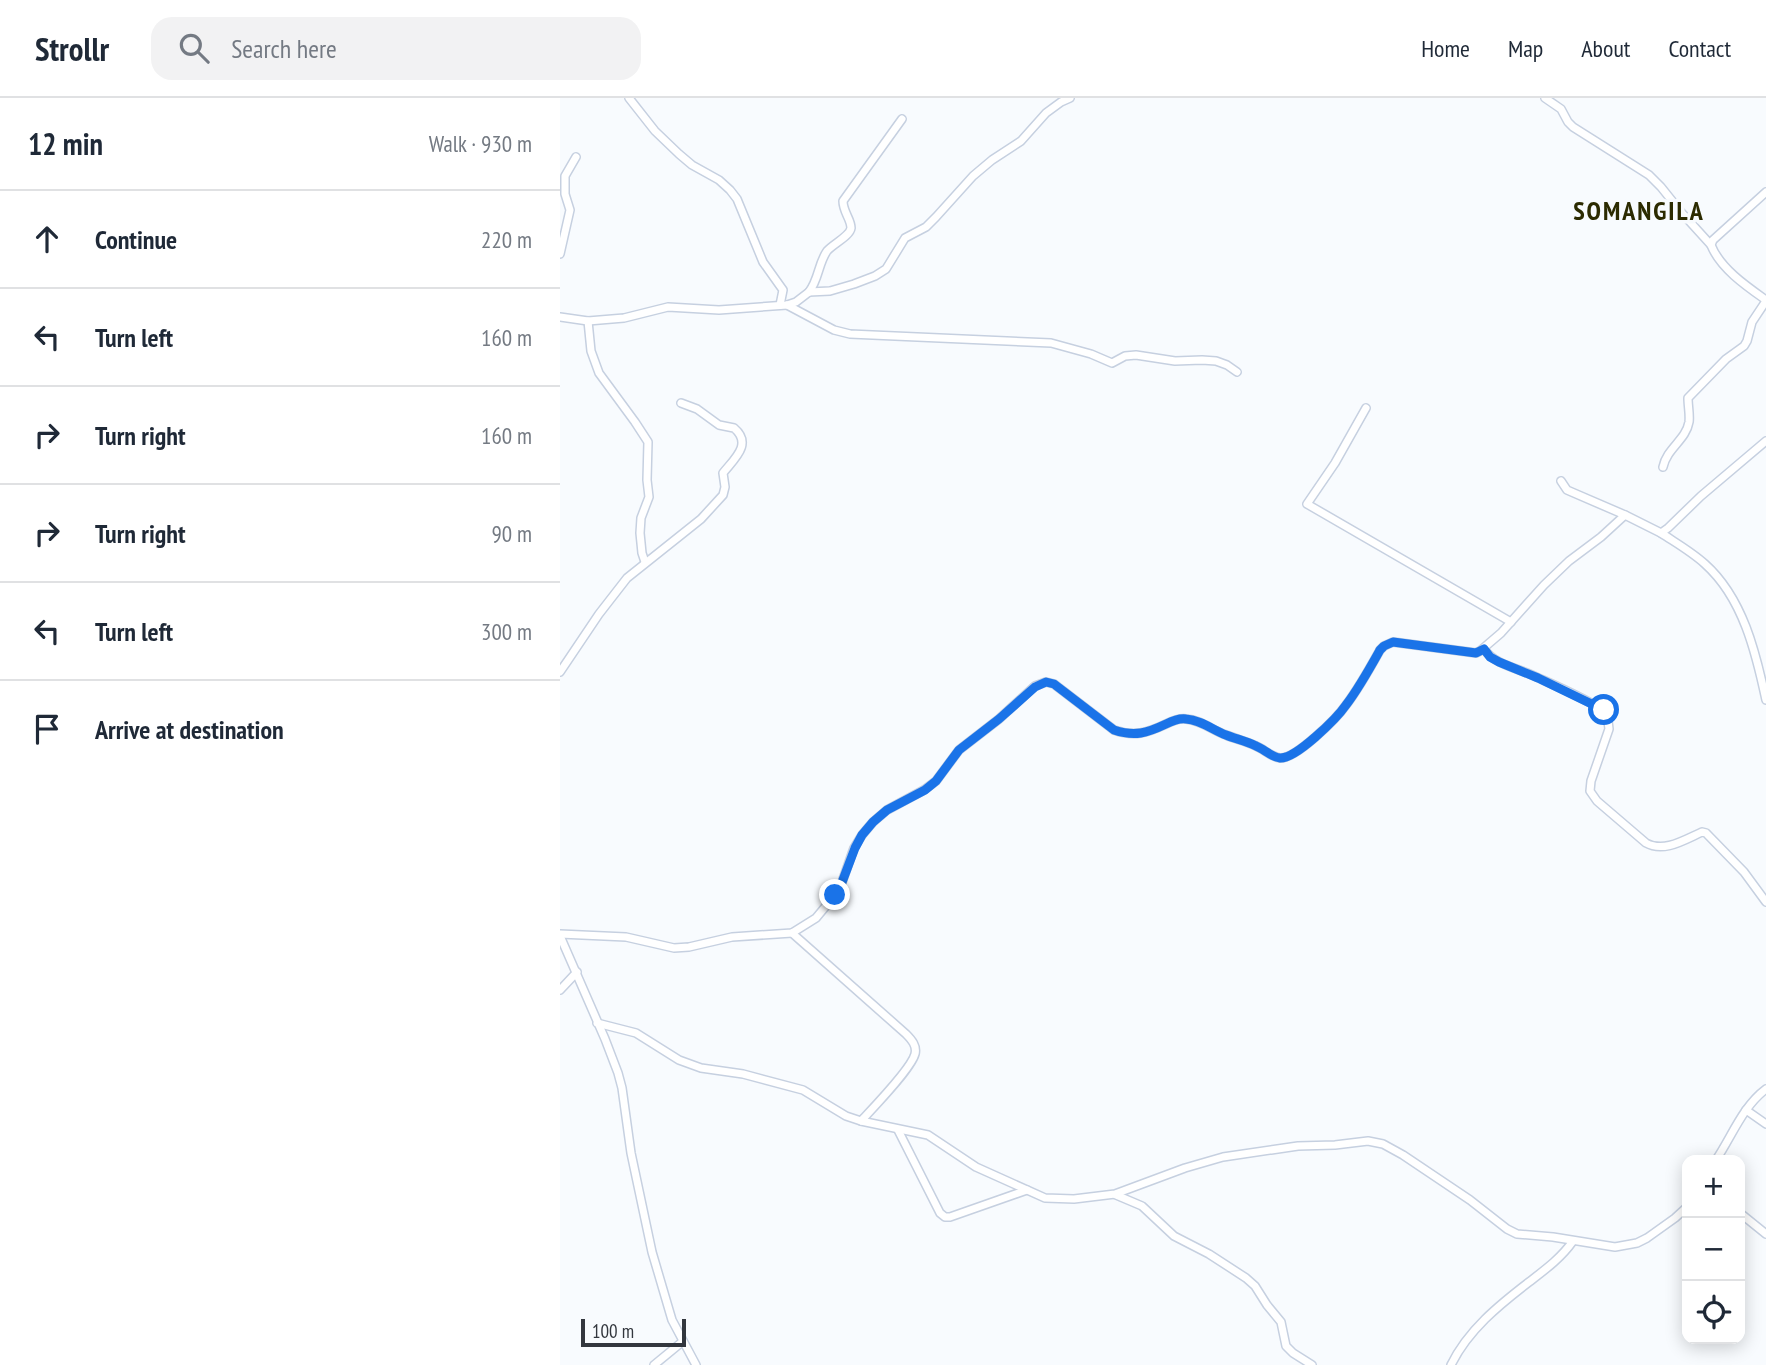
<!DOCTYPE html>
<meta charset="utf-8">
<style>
:root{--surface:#fff;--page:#f2f2f3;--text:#1f2937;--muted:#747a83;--line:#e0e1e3}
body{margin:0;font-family:"PT Sans Narrow",sans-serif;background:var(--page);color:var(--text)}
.controls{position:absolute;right:21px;bottom:21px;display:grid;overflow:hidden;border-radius:14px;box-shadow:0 4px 18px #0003}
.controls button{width:63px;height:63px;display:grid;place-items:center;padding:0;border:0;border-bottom:2px solid var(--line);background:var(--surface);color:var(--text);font:35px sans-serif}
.scale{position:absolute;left:21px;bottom:18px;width:105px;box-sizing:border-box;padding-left:7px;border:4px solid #33373e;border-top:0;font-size:19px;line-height:24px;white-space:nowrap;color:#33373e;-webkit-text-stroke:5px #f8fbfe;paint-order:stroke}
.stop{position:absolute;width:21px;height:21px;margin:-16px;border:5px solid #1a73e8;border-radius:50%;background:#fff}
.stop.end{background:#1a73e8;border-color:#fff;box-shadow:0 2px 7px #0008}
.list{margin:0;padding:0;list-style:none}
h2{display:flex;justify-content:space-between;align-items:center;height:91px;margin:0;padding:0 28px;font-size:30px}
h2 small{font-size:23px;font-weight:400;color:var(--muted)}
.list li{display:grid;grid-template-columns:46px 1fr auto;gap:21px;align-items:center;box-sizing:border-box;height:98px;padding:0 28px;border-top:2px solid var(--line)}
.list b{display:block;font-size:26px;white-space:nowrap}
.list em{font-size:23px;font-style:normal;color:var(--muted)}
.icon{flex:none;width:38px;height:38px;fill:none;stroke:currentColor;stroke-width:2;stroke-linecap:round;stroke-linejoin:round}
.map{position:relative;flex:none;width:1206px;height:1267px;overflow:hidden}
header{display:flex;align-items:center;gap:42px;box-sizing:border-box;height:98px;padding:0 35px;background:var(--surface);border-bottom:2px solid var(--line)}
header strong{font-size:33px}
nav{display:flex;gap:38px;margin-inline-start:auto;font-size:24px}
.search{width:490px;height:63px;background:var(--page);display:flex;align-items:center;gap:18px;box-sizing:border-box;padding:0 24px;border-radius:21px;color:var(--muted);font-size:26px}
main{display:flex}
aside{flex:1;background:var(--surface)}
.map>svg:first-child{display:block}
</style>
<header>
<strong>Strollr</strong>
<div class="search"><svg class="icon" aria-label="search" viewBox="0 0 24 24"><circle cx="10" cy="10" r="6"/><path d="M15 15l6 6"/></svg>Search here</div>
<nav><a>Home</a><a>Map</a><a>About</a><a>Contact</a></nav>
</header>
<main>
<aside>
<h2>12 min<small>Walk · 930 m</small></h2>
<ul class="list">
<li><svg class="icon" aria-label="ahead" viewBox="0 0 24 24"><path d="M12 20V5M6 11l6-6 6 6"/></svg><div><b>Continue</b></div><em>220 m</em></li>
<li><svg class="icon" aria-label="left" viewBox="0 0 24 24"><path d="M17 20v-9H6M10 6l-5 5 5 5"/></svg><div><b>Turn left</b></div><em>160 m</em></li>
<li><svg class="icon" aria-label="right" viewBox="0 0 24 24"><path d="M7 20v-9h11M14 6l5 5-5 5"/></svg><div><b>Turn right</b></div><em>160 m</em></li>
<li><svg class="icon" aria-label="right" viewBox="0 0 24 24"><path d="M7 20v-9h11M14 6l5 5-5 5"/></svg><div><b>Turn right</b></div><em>90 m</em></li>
<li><svg class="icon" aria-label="left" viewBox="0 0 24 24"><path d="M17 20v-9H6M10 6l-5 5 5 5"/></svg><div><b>Turn left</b></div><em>300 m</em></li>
<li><svg class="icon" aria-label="arrive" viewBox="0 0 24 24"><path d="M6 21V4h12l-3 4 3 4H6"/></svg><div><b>Arrive at destination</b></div></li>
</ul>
</aside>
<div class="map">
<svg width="1206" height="1267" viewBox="0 0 1206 1267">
<rect width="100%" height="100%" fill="#f8fbfe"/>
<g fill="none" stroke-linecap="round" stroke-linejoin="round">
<g stroke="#c6d0e0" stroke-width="10">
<g id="minor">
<polyline points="69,0 95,33 119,56 132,67 159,82 170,92 177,101 203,164 223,192 220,207"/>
<polyline points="985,0 1001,11 1008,24 1013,29 1089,77 1101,89 1121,114 1151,147"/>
<path d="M1206,94L1153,142L1151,147C1160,170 1186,188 1206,202"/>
<polyline points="0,156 10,112 5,96 5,78 16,59"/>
<path d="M249,194C259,181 258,166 267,153C273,146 290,138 291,130C291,121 283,114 283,103L342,21"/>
<polyline points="227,207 274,232 290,236 491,245 531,256 552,265 565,258 576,257 615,263 642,262 656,263 667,267 677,274"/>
<polyline points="0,219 28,223 64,220 108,209 159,212 227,207 236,204 249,194 270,193 294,186 315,178 326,171 345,140 366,129 376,119 413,78 432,62 461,43 486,15 501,4 510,0"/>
<polyline points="28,223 31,253 39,275 75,324 88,344 87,382 89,399 81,420 80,435 82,455 85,464"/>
<polyline points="806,310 775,365 747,406 951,524"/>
<path d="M1103,369C1107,350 1126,342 1129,324C1130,317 1128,308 1128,300L1166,261L1184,248L1187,243L1192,224L1206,203"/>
<polyline points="1001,383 1007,392 1065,417"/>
<path d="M1101,435C1116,445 1132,454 1145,466C1183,500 1196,555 1206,602"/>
<path d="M924,551C934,566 956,570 972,577C994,587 1028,601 1047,615L1049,631L1031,683L1030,693L1037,703L1086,745C1104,755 1124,742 1142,734L1146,735L1184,774L1206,804"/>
<path d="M0,574L39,516L67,480L141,421L163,397L165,389L163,375C174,361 193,346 174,330L159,327L137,311L121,305"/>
<path d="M232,835L346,936C352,942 357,948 355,956C351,971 313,1010 301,1023"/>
<path d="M0,836L66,839L114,850L129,849L172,839L232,835L256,820L275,797L281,787L294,750L302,737L313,724L327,712L364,692L376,683L399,652L439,621L475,588L486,584L494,586L554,632C574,639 587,635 606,626C612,623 619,620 626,621C641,622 652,632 666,637C676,641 686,643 696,648C704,651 711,659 720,660C736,661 777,620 786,607C799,590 810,570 820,552L824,548L833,544L916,555L920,553L941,535L984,487L1009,463L1041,439L1065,417L1101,435L1108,430L1141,398L1206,343"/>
<polyline points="0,838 45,941 58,975 62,990 71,1055 92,1154 112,1222 136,1267"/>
<polyline points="0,892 17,874"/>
<polyline points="37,925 76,935 119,962 141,970 183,976 243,992 286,1018 301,1023 368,1037 416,1069 485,1100 514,1101 555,1096 625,1070 663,1059 738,1048 775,1047 808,1043 823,1046 843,1057 910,1102 947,1131 957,1136 993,1139 1055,1149 1077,1145 1087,1140 1115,1120 1127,1109"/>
<polyline points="1186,1012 1206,1026"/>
<polyline points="338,1032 380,1115 385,1119 390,1119 467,1092"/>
<path d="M1156,1062C1172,1038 1183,1008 1206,991"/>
<polyline points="556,1097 582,1108 614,1138 649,1156 686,1180 695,1188 707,1207 721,1224 726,1248 733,1255 752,1267"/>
<polyline points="1180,1115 1206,1136"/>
<polyline points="94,1267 122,1244"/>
<path d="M891,1267C908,1232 939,1207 969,1184C986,1171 1001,1160 1013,1143"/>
</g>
</g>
<use href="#minor" stroke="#fff" stroke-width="7"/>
</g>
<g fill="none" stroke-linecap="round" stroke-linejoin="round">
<path stroke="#1a73e8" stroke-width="9" d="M275,797L281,787L295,750L302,737L313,724L327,712L365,692L376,683L399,652L439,621L475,589L486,584L494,586L554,632C575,639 587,635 606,626C612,623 619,620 626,621C641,622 653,632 666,637C676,641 686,643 696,648C704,651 711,659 720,660C736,661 777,620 786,607C799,590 810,570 820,552L824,548L833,544L916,555L924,551L930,559L939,564L978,580L1044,612"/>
</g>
<g text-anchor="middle" stroke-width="7" stroke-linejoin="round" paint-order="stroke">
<g font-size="26" font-weight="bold" letter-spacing="2" fill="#2c2b01" stroke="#f8fbfe">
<text x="1079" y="122">SOMANGILA</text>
</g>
</g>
</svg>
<div class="controls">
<button>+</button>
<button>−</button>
<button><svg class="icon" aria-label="locate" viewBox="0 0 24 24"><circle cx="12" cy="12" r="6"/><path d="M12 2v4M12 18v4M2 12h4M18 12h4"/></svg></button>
</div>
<div class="scale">100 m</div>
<div class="stop" style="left:1044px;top:612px"></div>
<div class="stop end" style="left:275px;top:797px"></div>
</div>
</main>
